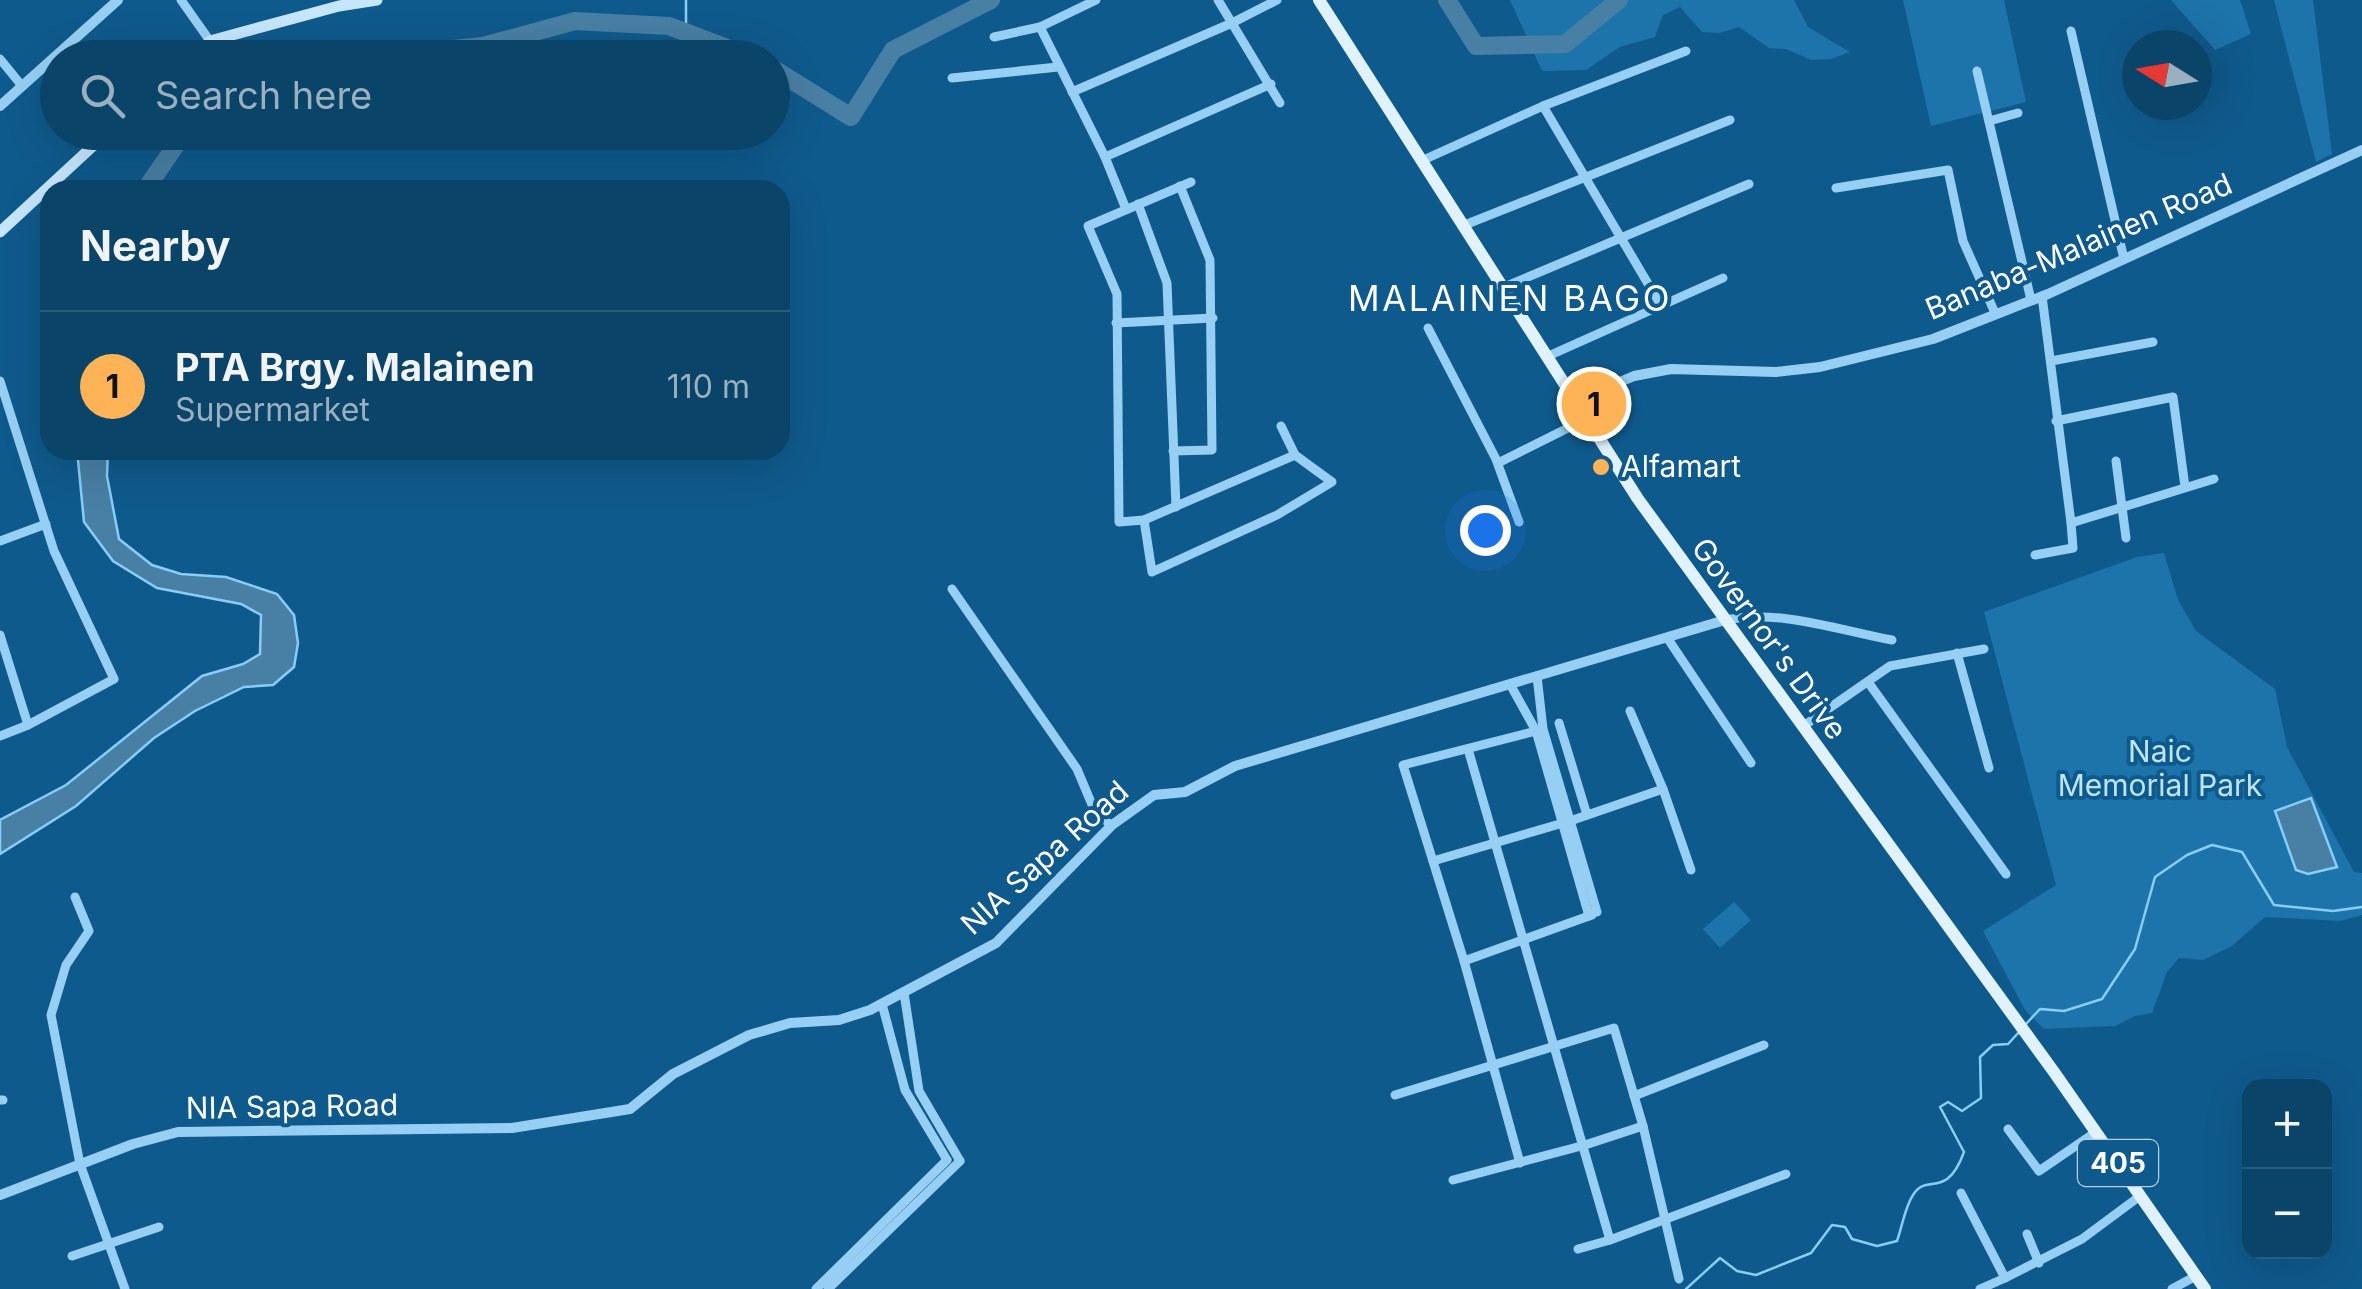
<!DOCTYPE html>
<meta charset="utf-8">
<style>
:root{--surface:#0b4469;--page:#194e71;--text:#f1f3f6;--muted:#9ab0c0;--line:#2b5c7d;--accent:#ffb357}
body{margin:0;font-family:Inter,sans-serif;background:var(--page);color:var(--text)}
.controls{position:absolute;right:30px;bottom:30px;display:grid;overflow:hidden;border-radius:20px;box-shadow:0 10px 40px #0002}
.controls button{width:90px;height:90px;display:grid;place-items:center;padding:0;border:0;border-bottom:2px solid var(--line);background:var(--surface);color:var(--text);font:50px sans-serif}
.compass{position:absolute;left:2122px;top:30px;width:90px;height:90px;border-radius:50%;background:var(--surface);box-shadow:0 10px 40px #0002;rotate:281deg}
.you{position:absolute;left:1485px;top:530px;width:35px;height:35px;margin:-25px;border:8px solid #fff;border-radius:50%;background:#1a73e8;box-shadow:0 0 0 15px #1a73e833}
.badge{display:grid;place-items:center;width:65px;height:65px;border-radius:50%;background:var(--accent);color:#111;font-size:32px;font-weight:700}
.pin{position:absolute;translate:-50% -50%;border:5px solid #fff;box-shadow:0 2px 10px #0006}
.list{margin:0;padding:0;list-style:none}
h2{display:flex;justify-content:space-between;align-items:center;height:130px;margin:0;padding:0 40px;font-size:42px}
h2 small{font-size:32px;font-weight:400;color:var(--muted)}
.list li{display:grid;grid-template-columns:65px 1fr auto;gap:30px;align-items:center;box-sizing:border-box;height:150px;padding:0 40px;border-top:2px solid var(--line)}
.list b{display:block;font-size:38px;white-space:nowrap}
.list p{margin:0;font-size:32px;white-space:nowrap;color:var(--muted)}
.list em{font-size:32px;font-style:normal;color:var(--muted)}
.icon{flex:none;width:55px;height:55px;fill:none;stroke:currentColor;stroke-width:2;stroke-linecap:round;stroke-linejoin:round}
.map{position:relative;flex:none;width:2362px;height:1289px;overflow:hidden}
.search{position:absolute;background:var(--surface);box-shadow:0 10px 40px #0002;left:40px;top:40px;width:750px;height:110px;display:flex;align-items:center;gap:25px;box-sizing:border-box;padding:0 35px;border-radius:55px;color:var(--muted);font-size:38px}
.panel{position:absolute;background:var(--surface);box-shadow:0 10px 40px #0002;left:40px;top:180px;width:750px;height:280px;border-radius:30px}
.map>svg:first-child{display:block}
</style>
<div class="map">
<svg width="2362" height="1289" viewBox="0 0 2362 1289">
<rect width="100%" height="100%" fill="#0f5a8c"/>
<g fill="#1d74aa">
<polygon points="1510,0 1794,0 1808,27 1850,52 1831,59 1811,60 1786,49 1769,48 1739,27 1720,33 1702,32 1680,7 1663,15 1655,37 1620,47 1586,70 1542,71"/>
<polygon points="1903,0 2004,0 2026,102 1931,126"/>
<polygon points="2171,0 2240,0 2251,34 2215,50"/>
<polygon points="2274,0 2313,0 2332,154 2316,162"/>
<polygon points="2164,553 2178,600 2196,631 2275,689 2287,747 2354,872 2362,873 2362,915 2340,921 2265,917 2232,946 2203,960 2179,958 2167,972 2152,1013 2135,1016 2115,1026 2044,1029 2025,1010 1983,931 2056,885 1984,612 2137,557"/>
<polygon points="1734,902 1751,920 1720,948 1703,929"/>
</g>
<g fill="#487fa4" stroke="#87cdf7" stroke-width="2.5">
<polygon points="77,450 108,450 107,476 119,539 152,565 181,574 226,577 277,594 294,615 298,643 294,667 273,685 244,687 195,711 154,738 76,806 0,854 0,820 66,785 202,676 243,664 260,654 261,615 241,604 157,588 113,561 84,522"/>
<polygon points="2311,798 2337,867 2308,874 2296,870 2275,811"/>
</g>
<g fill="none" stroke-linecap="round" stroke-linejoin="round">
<g stroke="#87cdf7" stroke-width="2.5">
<polyline points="686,0 686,32"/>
<polyline points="2025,1025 2040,1009 2064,1011 2102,999 2135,949 2155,877 2187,855 2212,845 2242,852 2274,905 2333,911 2362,907"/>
<path d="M1686,1289L1720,1258L1737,1271L1756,1275L1811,1253L1832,1225L1845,1227L1852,1239L1877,1246L1897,1241C1902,1227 1905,1207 1913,1195C1927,1172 1946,1201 1964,1152L1940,1107L1948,1102L1962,1111L1981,1098L1980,1057L1993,1045L2008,1044L2020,1031"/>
</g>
<g stroke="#487fa4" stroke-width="18">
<polyline points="1447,0 1476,46 1565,44 1619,0"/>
<polyline points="363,58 483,46 575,21 669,26 753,58"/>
<polyline points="772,68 851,117 893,50 991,0"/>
<polyline points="145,190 185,132"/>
</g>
<g stroke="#96cff3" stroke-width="9">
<polyline points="181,0 210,41"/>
<polyline points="1218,0 1280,103"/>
<polyline points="1040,27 1105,157 1126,209"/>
<polyline points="2071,31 2124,259"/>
<polyline points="994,37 1040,27 1096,0"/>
<polyline points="0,59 22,86"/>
<polyline points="1977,71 2031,300"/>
<polyline points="952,78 1058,67"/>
<polyline points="1072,92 1232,23 1277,0"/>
<polyline points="1543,106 1660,304"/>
<polyline points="1989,121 2018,113"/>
<polyline points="1105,157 1271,84"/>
<polyline points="1421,161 1543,106 1686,51"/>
<polyline points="1191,182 1088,226 1117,294 1119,522 1144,520 1295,455"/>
<polyline points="1836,188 1948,170 1963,241 1995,313"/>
<polyline points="1138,204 1167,283 1176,507"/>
<polyline points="1462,226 1730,120"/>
<polyline points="1502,288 1749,184"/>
<polyline points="2042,296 2071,523 2214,479"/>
<polyline points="1116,323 1213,318"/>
<polyline points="1428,328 1498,463 1586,419"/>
<polyline points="1546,357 1723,278"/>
<polyline points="2051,361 2153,342"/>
<polyline points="0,381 54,551 114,679 28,725 0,736"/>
<polyline points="2056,421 2173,397 2185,487"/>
<polyline points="1173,451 1212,450 1210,260 1180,186"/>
<polyline points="2116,461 2126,538"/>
<polyline points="1497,462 1519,522"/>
<polyline points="1144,520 1152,572 1277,515 1332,482 1295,455 1281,426"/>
<polyline points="0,541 46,524"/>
<polyline points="2035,555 2073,548 2071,523"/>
<polyline points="952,589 1077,769 1093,807 1111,826"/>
<path d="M1725,620C1780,609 1838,630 1892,640"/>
<polyline points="0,635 28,725"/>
<polyline points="1668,639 1751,763"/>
<polyline points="1957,653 1989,768"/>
<polyline points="1537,676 1543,729 1597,912"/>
<polyline points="1868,682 2006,874"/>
<polyline points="1510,684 1536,731 1403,765 1464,961 1589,916"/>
<polyline points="1559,723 1587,815"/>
<polyline points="1802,727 1890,666 1984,649"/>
<polyline points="1540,730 1536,731 1589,916 1592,915"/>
<polyline points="1468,749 1610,1240"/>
<polyline points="1663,789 1691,870"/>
<polyline points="1433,861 1570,821 1663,789 1630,711"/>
<polyline points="75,897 89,931 66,965 51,1015 80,1164 125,1289"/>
<polyline points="1464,961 1520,1163"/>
<polyline points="904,993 919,1091 960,1161"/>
<polyline points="882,1004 905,1090 947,1160"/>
<polyline points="1395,1095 1614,1028 1643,1126 1679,1279"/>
<polyline points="1634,1096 1764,1045"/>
<polyline points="0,1100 3,1100"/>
<polyline points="2008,1129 2039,1171 2096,1132"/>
<polyline points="1453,1180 1585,1145 1643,1126"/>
<polyline points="1961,1193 2005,1278 2082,1239 2140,1196"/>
<polyline points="2027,1234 2039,1263"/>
<polyline points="1578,1249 1610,1240 1786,1174"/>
<polyline points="72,1256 159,1227"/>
<polyline points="816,1289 947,1160"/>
<polyline points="828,1289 960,1161"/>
<polyline points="1980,1289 2005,1278"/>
<polyline points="2172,1289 2196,1276"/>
</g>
<g stroke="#96cff3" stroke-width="10">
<polyline points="0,106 118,0"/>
<polyline points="1575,401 1634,376 1671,369 1776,372 1820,367 1933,339 2048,294 2362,150"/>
<polyline points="0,1195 133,1144 178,1132 512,1128 630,1109 673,1074 749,1035 790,1023 839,1020 870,1010 996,943 1112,825 1154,795 1185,792 1235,766 1725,620"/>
</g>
<g stroke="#c5e6fd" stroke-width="11">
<polyline points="191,58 210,41 339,6 377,0"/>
<polyline points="0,232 108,132"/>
</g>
<polyline stroke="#e1f2ff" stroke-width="12" points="1319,0 1638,499 2054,1072 2205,1289"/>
</g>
<circle fill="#ffb357" stroke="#0f5a8c" stroke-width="4" cx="1601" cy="467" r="10"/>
<g text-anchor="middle" stroke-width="8" stroke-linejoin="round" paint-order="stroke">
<rect fill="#0f5a8c" stroke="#b7cedc" stroke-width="2.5" x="2078" y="1140" width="80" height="46" rx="8"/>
<g font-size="28" font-weight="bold" fill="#fff">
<text x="2118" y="1173">405</text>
</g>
<g font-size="30" fill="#fff" stroke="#0f5a8c">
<text transform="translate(2079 247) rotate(-23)" y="10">Banaba-Malainen Road</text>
<text transform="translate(1769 639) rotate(54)" y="10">Governor's Drive</text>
<text transform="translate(1045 858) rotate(-42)" y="10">NIA Sapa Road</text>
<text transform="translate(292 1107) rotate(-1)" y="10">NIA Sapa Road</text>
</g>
<g font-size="30" fill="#fff" stroke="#0f5a8c" text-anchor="start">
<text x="1621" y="477">Alfamart</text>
</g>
<g font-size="30" fill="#bde5fe" stroke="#0f5a8c">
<text x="2160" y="762">Naic<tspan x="2160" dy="34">Memorial Park</tspan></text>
</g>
<g font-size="35" letter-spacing="2.5" fill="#fff" stroke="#0f5a8c">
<text x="1510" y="311">MALAINEN BAGO</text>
</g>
</g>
</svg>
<div class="controls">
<button>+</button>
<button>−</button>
</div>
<svg class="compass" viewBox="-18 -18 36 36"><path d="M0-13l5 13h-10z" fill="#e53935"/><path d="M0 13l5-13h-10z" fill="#9ab0c0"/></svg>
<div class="you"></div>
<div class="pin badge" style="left:1594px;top:404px">1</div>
<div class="search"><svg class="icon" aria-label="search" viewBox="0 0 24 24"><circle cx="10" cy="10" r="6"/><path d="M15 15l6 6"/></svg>Search here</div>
<section class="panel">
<h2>Nearby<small></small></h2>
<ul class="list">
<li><span class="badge">1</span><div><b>PTA Brgy. Malainen</b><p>Supermarket</p></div><em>110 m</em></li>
</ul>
</section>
</div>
